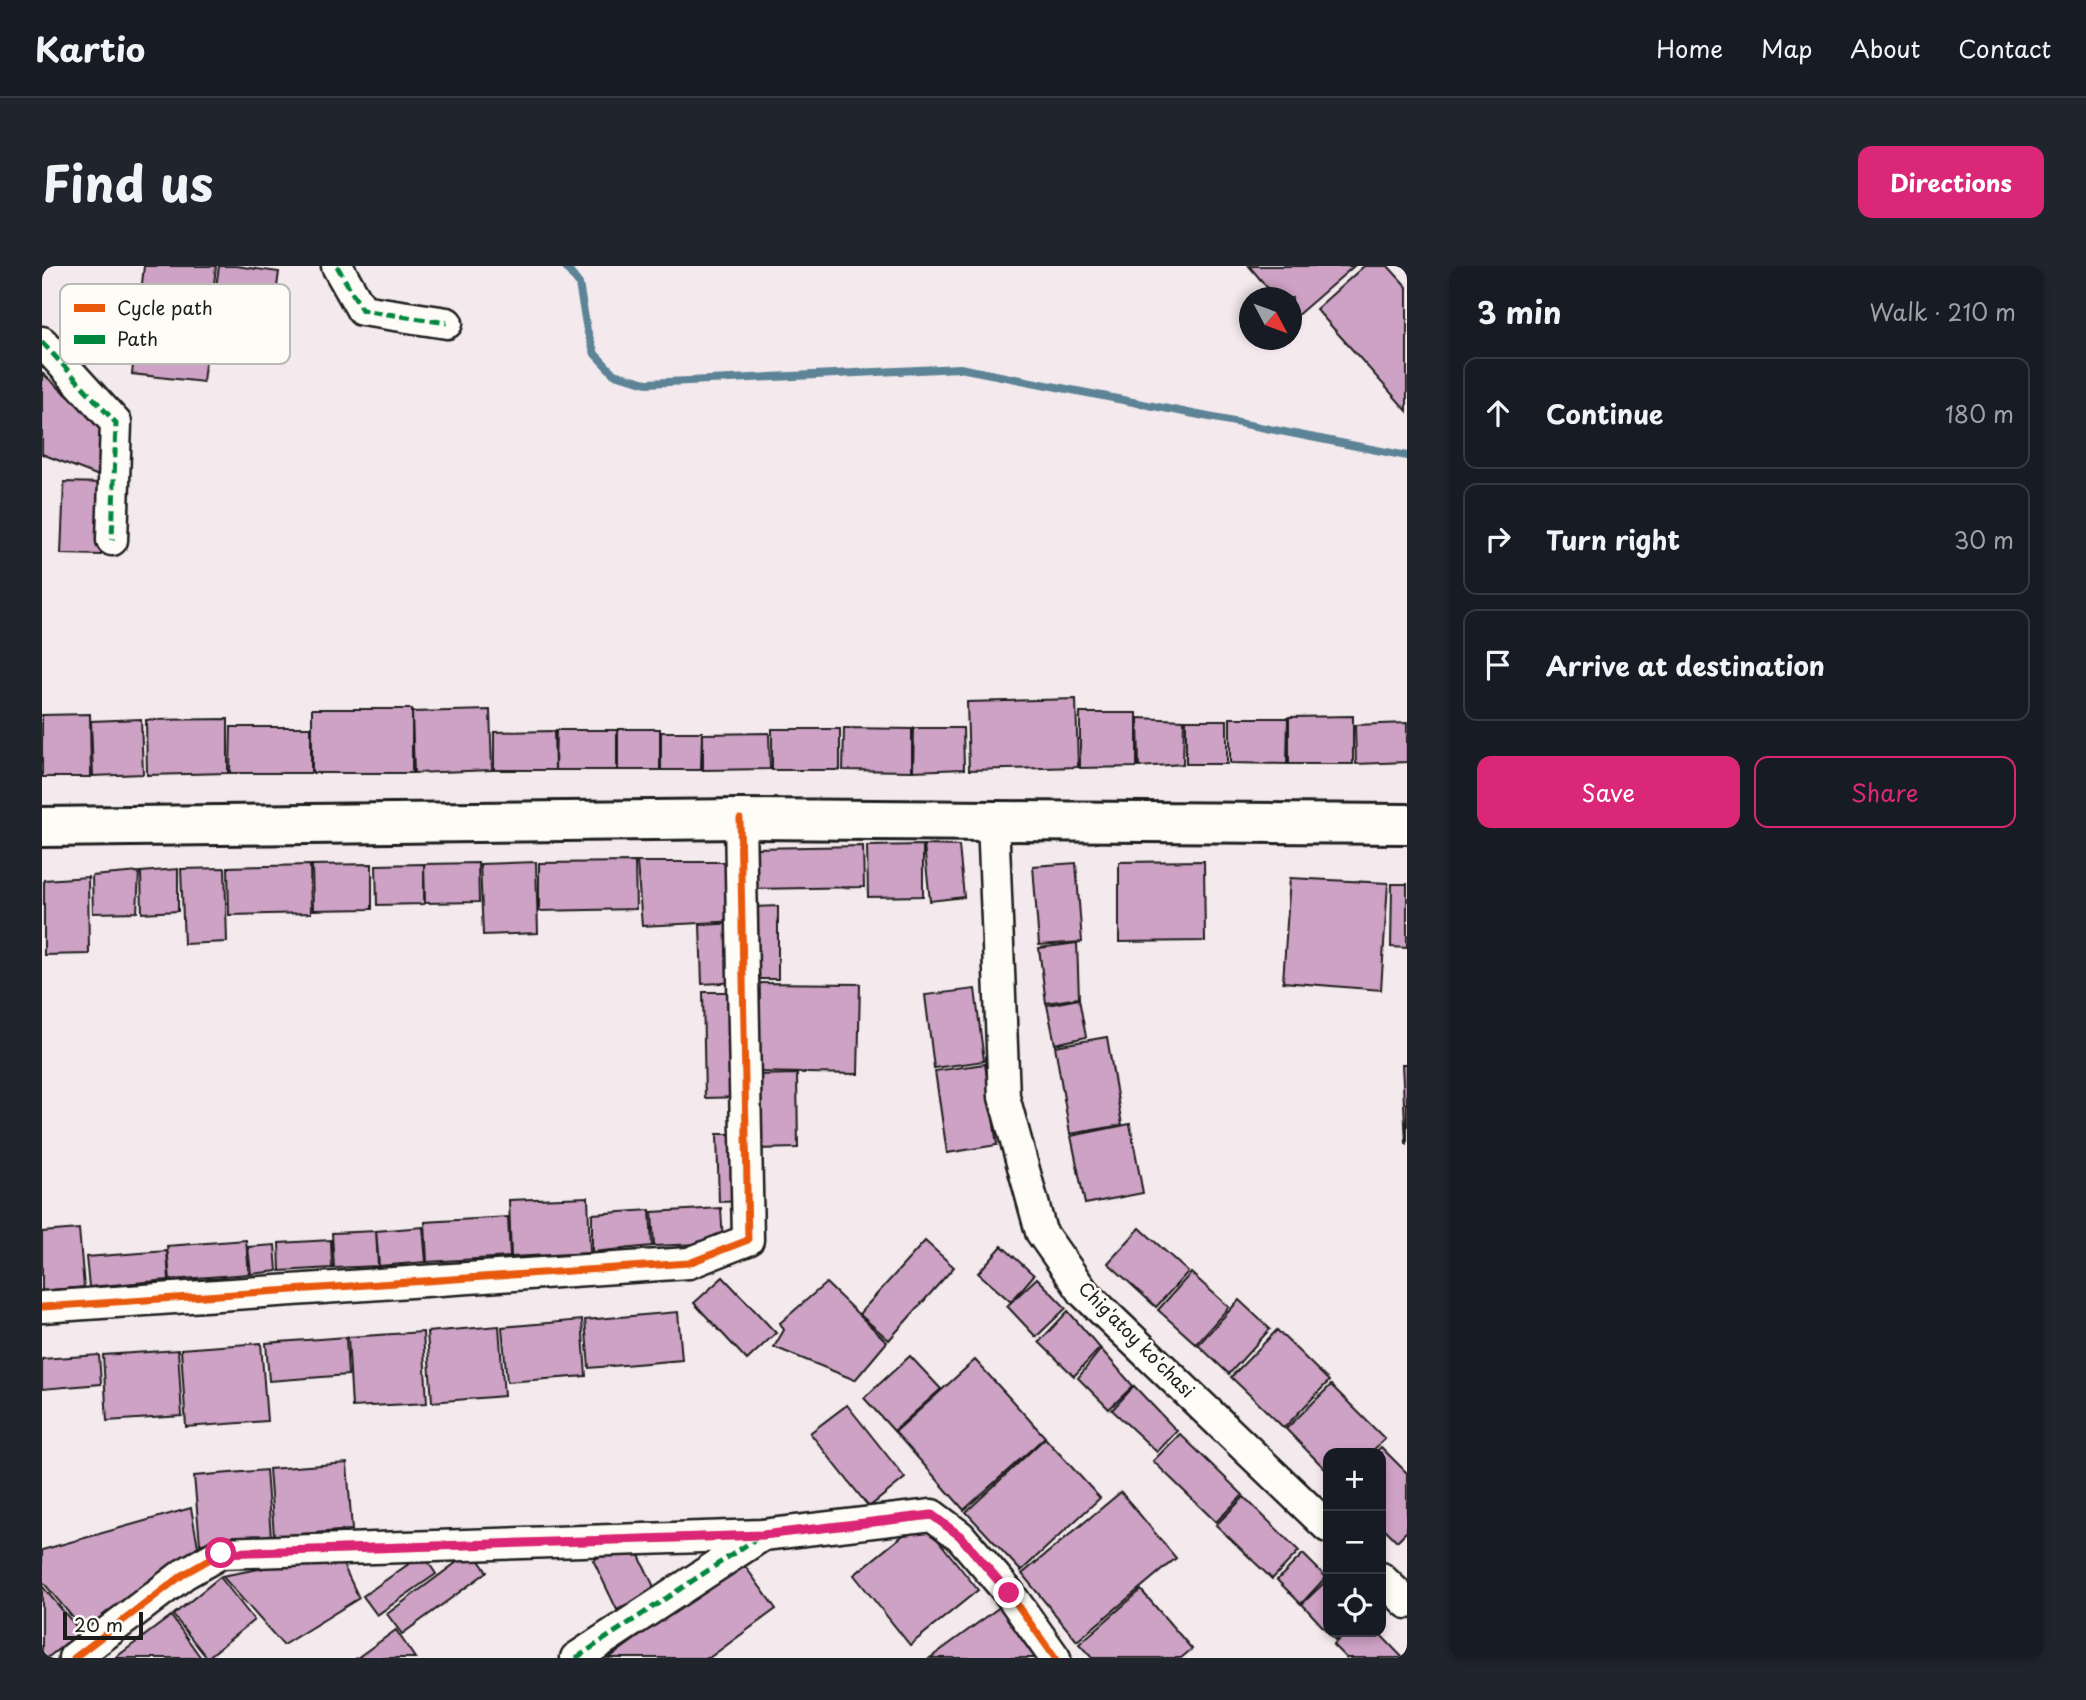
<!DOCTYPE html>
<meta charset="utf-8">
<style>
:root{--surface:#171b24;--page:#20242c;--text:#f1f3f6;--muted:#9ea1a6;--line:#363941;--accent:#db2777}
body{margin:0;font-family:"Playpen Sans",sans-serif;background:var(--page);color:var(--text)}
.controls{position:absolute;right:21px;bottom:21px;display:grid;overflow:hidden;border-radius:14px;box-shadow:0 4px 10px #0003}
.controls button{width:63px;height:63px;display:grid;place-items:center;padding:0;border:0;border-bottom:2px solid var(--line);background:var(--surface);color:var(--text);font:35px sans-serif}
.compass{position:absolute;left:1197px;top:21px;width:63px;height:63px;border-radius:50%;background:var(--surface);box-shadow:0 4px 10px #0003;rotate:131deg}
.scale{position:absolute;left:21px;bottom:18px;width:80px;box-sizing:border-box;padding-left:7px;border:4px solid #1c1c1c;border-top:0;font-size:19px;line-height:24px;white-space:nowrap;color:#1c1c1c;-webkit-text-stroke:5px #fdfcf7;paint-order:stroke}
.stop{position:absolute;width:21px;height:21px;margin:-16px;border:5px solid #db2777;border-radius:50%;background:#fff}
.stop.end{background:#db2777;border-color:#fff;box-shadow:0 2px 7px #0008}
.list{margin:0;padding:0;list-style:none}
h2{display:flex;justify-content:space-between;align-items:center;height:91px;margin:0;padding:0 28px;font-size:30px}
h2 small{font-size:23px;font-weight:400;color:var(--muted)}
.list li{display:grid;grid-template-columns:46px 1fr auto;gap:21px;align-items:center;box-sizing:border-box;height:112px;margin:0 14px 14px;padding:0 14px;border:2px solid var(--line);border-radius:14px}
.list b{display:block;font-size:26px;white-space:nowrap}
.list em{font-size:23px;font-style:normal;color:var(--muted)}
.actions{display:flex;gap:14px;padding:21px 28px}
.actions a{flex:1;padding:16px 0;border:2px solid var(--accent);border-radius:14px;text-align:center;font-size:24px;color:var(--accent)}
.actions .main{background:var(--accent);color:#fff}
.icon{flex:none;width:38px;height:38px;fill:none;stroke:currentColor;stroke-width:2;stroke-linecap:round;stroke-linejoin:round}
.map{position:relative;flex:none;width:1365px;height:1392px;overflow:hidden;border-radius:14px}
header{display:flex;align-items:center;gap:42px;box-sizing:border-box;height:98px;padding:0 35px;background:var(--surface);border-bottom:2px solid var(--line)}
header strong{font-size:33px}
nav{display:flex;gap:38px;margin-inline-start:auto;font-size:24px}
.intro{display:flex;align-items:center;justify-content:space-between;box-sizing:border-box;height:168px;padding:0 42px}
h1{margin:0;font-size:49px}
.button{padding:18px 32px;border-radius:14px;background:var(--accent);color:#fff;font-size:24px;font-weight:700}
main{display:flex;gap:42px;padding:0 42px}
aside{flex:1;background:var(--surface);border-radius:14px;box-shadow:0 4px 10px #0003}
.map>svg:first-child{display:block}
</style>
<header>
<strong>Kartio</strong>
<nav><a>Home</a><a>Map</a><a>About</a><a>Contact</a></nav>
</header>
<div class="intro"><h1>Find us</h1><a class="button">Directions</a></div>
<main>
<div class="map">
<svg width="1365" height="1392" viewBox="0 0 1365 1392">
<rect width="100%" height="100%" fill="#f4eaed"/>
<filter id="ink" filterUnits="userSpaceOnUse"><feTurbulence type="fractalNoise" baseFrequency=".0143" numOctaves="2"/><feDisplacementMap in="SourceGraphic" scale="14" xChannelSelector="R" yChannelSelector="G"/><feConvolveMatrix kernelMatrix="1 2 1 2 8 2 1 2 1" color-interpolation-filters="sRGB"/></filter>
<g filter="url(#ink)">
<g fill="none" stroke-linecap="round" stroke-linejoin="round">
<polyline stroke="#5c8496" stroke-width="8" points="523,0 537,18 545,64 553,88 572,108 605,117 918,102 1365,190"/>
</g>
<g fill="#cea2c5" stroke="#1c1c1c" stroke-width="2">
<polygon points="102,0 174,0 161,116 90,108"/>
<polygon points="177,0 194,0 237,6 228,73 168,64"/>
<polygon points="1207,0 1312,0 1252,52 1250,50 1250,32 1234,32"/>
<polygon points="1322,0 1346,0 1365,21 1365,145 1274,43"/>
<polygon points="0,107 62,162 62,212 0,188"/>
<polygon points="22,216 62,217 59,289 19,288"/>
<polygon points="1034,433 1036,501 927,504 925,436"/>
<rect x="270" y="443" width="100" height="64"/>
<polygon points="448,444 450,504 372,507 370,446"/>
<polygon points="1038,447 1095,447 1095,501 1038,502"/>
<polygon points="48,448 49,511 0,511 0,449"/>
<polygon points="1311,450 1311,498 1247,498 1247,451"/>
<polygon points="1096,452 1142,454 1141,498 1097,501"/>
<polygon points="1188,452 1246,452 1245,498 1188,497"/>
<polygon points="99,453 101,508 51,510 49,455"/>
<polygon points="186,453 186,507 105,509 104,454"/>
<rect x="1144" y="454" width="41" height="44"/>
<polygon points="1365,457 1365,496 1314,498 1313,459"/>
<polygon points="189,461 269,461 269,507 188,507"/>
<polygon points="802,462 870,463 870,505 801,504"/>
<polygon points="872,462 921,462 922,503 871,505"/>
<rect x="576" y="463" width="42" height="41"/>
<rect x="730" y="463" width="68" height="41"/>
<polygon points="514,464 575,464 575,504 513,504"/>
<polygon points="512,465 513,504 452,504 452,466"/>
<polygon points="619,466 660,466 659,504 619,504"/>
<polygon points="727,467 728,503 661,504 661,468"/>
<polygon points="881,579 881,630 826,631 825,580"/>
<polygon points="882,579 917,580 922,631 888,635"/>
<polygon points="821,580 822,621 711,623 710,582"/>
<polygon points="1162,595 1163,675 1077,676 1077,596"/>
<polygon points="494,596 496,667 441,669 438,598"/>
<polygon points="593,596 594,643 497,645 497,597"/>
<polygon points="595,596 694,596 697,655 600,660"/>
<polygon points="436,597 437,636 383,637 382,598"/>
<polygon points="1034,597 1040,676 997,679 991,600"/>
<polygon points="330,598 330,643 271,644 270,599"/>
<polygon points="382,598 382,638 335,639 334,599"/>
<polygon points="268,599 269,647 187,649 186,601"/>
<polygon points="183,602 185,676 142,678 139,603"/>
<polygon points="136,603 136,645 100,647 99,606"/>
<polygon points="97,606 95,646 51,647 50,610"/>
<polygon points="46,611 47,688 2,689 2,614"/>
<polygon points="1248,612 1346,617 1339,724 1241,716"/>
<polygon points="1350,618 1365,618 1365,682 1349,681"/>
<polygon points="736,640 736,713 712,713 711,641"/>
<polygon points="697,657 699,716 660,718 658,659"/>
<polygon points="1035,677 1037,732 1004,737 997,682"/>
<polygon points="711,717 818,718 816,808 709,806"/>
<polygon points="933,723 942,795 892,802 883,729"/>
<polygon points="661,726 698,726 701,831 663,832"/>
<polygon points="1037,733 1044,771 1013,778 1005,739"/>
<polygon points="1065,771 1080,859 1028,868 1013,780"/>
<polygon points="943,798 955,879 905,887 893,805"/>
<polygon points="1360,798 1365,798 1365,878 1364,877"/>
<polygon points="755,808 756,882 713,883 711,809"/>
<polygon points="1088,858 1101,927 1043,938 1029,870"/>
<polygon points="675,868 701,868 703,935 677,936"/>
<polygon points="546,931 548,987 469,991 467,934"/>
<polygon points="679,942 681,977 612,980 610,946"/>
<polygon points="608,944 610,980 550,986 550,948"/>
<polygon points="466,951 468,991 385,996 383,956"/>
<polygon points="381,961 384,996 337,1000 334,965"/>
<polygon points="1098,962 1146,1006 1114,1041 1066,997"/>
<polygon points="37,963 42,1021 0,1025 0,966"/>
<polygon points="334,965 336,1000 292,1002 290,967"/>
<polygon points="204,974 207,1008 128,1014 125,980"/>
<polygon points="289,974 290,1002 238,1005 237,977"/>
<polygon points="883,975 912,1001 847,1074 817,1048"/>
<polygon points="233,979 235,1005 209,1008 206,981"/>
<polygon points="960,980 992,1009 969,1036 936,1007"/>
<polygon points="125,985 127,1014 47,1021 44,991"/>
<polygon points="1149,1007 1187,1041 1154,1078 1116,1044"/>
<polygon points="681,1011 734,1067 705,1094 652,1037"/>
<polygon points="995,1012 1024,1042 994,1071 965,1040"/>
<polygon points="784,1017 845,1076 813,1114 732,1081 742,1064 738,1057"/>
<polygon points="1197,1034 1228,1063 1187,1108 1156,1079"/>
<polygon points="1026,1045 1058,1082 1032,1110 997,1076"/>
<polygon points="636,1046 640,1094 547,1102 543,1054"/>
<polygon points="540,1054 544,1110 465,1116 460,1061"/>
<polygon points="457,1060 462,1130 390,1136 385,1066"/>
<polygon points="1235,1064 1287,1115 1242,1162 1189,1111"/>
<polygon points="381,1066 385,1137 310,1141 306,1071"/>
<polygon points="304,1071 306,1109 227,1115 224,1077"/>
<polygon points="219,1077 225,1155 144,1161 139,1083"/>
<polygon points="1059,1083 1091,1120 1067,1143 1036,1112"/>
<polygon points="136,1084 140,1150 65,1155 61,1089"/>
<polygon points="57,1089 59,1118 0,1123 0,1093"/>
<polygon points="868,1090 899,1123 852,1165 822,1132"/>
<polygon points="933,1094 1003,1171 922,1244 853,1166"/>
<polygon points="1289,1119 1343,1173 1328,1187 1286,1187 1286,1206 1244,1163"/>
<polygon points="1092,1120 1135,1165 1115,1186 1070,1144"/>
<polygon points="805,1139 863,1212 827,1241 768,1167"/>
<polygon points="1138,1168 1201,1229 1174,1256 1111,1195"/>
<polygon points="1003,1172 1058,1232 979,1305 924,1246"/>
<polygon points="1339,1181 1365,1207 1365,1265 1355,1275 1339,1259 1339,1187 1332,1187"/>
<polygon points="305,1197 310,1264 232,1270 227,1203"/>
<polygon points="224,1204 229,1271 158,1278 152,1210"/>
<polygon points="1079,1226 1134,1292 1035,1375 980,1308"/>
<polygon points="1202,1231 1257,1285 1230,1313 1174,1259"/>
<polygon points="149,1242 156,1280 42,1365 0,1315 0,1284"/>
<polygon points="880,1254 936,1324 868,1379 812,1309"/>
<polygon points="590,1275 614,1325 575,1344 551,1294"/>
<polygon points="430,1285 445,1306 360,1368 345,1348"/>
<polygon points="296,1288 317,1332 241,1379 180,1310"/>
<polygon points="381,1288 394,1308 335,1349 321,1330"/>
<polygon points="1261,1288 1284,1311 1259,1338 1235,1314"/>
<polygon points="700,1296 734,1343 667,1392 567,1392"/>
<polygon points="178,1311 212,1354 165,1392 131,1349"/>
<polygon points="1286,1313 1286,1366 1301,1366 1293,1374 1260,1338"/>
<polygon points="0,1320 39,1366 5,1392 0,1392"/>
<polygon points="1099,1324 1150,1383 1139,1392 1050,1392 1037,1378"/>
<polygon points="966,1335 997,1392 888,1392"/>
<polygon points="129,1350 159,1392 73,1392"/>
<polygon points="354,1364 373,1392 315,1392"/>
<polygon points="1304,1366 1336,1366 1361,1392 1304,1392 1291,1379"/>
</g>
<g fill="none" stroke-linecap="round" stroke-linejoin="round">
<g stroke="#1c1c1c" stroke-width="35">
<g id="minor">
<polyline points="295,0 320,44 405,57"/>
<polyline points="0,76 74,157 70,274"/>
<polyline points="951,553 962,831 999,966 1042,1027 1286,1261"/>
<polyline points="0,1041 647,997 706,974 698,553"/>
<polyline points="1339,1312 1365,1337"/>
<polyline points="32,1392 142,1308 179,1287 721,1269 890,1249 918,1270 967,1327 1013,1392"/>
<polyline points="534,1392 721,1269"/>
</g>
</g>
<g stroke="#1c1c1c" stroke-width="44">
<polyline id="secondary" points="0,561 698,553 1365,558"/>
</g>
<use href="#minor" stroke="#fdfcf7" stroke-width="30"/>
<use href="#secondary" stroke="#fdfcf7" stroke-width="38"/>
<g stroke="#00873e" stroke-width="5" stroke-dasharray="10 5" stroke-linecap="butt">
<polyline points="295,0 320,44 405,57"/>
<polyline points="0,76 74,157 70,274"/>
<polyline points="534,1392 718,1270"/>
</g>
<g stroke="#fdfcf7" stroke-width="11">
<g id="cycleway">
<polyline points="0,1041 647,997 706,974 698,553"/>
<polyline points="32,1392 142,1308 179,1287 721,1269 890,1249 918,1270 967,1327 1013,1392"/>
</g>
</g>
<use href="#cycleway" stroke="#e8590c" stroke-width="7"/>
</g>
</g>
<g fill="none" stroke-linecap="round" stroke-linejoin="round" filter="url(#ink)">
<polyline stroke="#db2777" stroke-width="9" points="179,1287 721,1269 890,1249 918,1270 967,1327"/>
</g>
<g text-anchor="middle" stroke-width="5" stroke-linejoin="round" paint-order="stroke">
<g font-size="18" fill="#1c1c1c" stroke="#fdfcf7">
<text transform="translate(1094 1074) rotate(45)" y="6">Chig'atoy ko'chasi</text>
</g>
</g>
<rect x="18" y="18" width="230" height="80" rx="10" fill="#fdfcf7" stroke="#bab9b5" stroke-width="2"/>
<rect x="32" y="38" width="31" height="8" fill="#e8590c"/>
<rect x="32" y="69" width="31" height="9" fill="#00873e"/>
<g font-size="19" fill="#1c1c1c">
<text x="75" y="49">Cycle path</text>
<text x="75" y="80">Path</text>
</g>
</svg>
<div class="controls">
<button>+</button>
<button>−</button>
<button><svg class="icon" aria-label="locate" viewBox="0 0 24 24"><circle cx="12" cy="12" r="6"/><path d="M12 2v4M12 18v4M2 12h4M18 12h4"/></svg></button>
</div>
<svg class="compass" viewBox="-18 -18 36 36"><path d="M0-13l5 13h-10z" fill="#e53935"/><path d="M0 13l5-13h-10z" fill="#9ea1a6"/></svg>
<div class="scale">20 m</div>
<div class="stop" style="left:179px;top:1287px"></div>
<div class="stop end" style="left:967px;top:1327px"></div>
</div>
<aside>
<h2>3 min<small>Walk · 210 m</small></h2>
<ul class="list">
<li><svg class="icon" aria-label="ahead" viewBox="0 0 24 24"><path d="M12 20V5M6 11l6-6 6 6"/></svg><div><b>Continue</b></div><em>180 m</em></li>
<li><svg class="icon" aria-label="right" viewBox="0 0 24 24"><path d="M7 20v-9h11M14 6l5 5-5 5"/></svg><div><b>Turn right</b></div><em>30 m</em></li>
<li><svg class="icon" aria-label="arrive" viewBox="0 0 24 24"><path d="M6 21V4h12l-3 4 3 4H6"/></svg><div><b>Arrive at destination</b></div></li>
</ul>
<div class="actions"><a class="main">Save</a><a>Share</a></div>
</aside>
</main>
